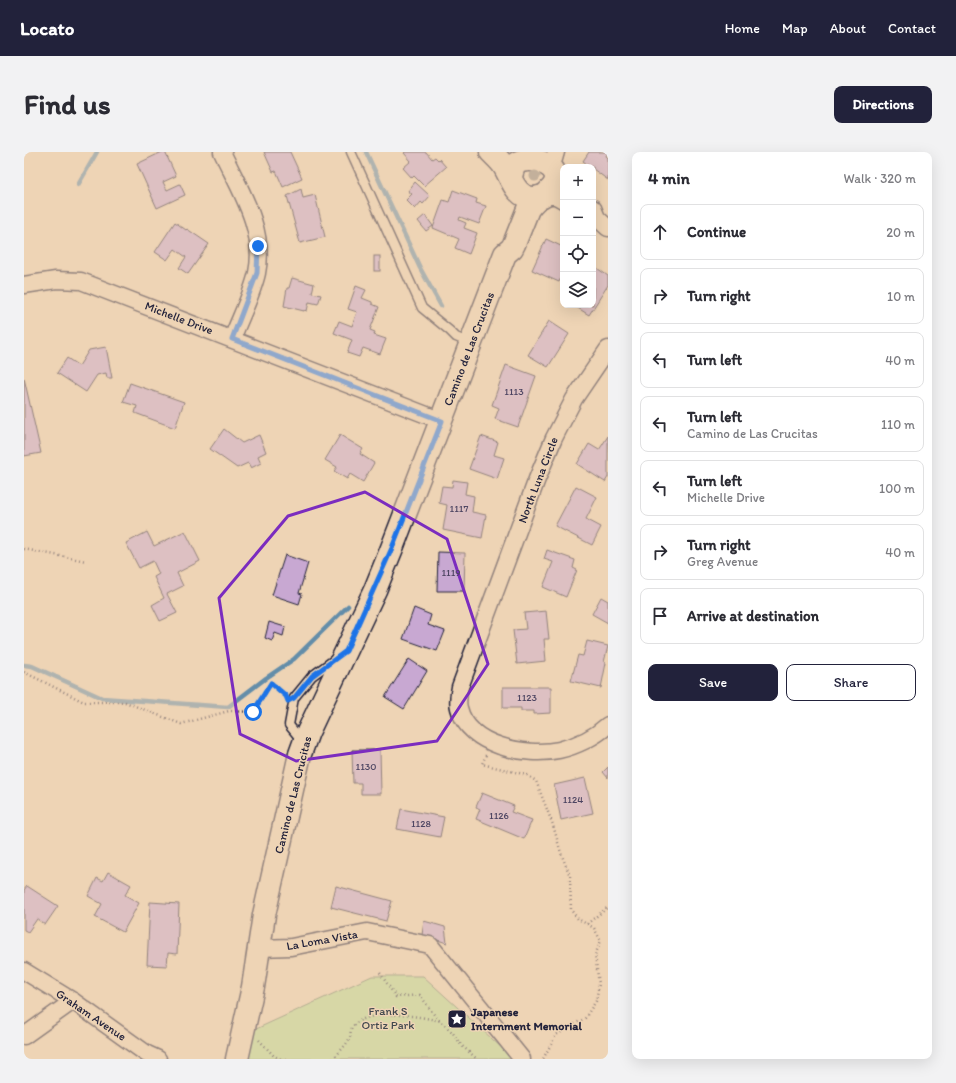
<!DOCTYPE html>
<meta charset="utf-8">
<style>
:root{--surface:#fff;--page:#f2f2f3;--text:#2b2b33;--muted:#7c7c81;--line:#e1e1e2;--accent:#22223b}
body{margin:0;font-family:Itim,sans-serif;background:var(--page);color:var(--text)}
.controls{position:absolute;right:12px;top:12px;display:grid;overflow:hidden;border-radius:8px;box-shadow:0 4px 16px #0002}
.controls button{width:36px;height:36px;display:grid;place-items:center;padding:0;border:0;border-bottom:1px solid var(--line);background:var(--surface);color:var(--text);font:20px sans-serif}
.stop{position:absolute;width:12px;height:12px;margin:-9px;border:3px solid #1a73e8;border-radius:50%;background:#fff}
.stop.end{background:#1a73e8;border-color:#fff;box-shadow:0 1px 4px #0008}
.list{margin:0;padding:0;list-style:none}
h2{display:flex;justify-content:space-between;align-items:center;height:52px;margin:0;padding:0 16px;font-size:17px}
h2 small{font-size:13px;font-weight:400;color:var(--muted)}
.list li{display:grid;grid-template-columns:26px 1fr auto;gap:12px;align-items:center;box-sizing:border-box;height:56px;margin:0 8px 8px;padding:0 8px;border:1px solid var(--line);border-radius:8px}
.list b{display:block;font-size:15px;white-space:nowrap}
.list p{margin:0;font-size:13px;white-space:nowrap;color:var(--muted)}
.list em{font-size:13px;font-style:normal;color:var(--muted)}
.actions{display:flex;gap:8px;padding:12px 16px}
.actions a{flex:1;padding:9px 0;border:1px solid var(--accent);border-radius:8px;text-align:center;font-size:14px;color:var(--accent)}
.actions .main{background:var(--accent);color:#fff}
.icon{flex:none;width:22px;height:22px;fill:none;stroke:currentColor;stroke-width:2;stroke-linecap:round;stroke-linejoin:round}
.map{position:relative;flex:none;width:584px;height:907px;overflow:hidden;border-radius:8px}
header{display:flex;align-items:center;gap:24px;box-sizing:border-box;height:56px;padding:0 20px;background:var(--accent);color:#fff}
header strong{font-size:19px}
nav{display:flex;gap:22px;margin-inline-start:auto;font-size:14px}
.intro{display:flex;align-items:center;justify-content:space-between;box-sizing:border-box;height:96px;padding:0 24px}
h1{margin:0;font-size:28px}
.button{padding:10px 18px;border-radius:8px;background:var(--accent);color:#fff;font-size:14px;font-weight:700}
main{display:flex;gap:24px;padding:0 24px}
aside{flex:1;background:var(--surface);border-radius:8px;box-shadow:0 4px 16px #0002}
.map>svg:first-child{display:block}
</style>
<header>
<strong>Locato</strong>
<nav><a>Home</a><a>Map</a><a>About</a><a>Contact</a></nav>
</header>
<div class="intro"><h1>Find us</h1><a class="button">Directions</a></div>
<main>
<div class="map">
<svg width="584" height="907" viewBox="0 0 584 907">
<rect width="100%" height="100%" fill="#eed4b5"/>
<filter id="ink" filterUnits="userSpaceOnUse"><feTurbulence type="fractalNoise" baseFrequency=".025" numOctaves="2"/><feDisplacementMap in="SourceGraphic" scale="8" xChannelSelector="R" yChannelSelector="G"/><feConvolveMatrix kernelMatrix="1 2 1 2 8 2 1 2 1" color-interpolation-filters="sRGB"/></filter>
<g filter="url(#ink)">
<polygon fill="#badc96" stroke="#6e7f68" points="348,824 399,824 490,907 210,907 219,883"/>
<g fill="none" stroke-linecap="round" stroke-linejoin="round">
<g stroke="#648da9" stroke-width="4.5">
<polyline points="342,0 396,116 417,154"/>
<polyline points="54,33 73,0"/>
<polyline points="0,513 8,514 78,546 204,555 242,526 270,507 324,454"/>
</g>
</g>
<g fill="#c8a8d2" stroke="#22223b">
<polygon points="138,0 141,0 152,24 139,30 143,38 156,32 161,43 133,56 113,12"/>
<polygon points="240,0 266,0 278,26 259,35 252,19 249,20"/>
<polygon points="381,0 402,0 408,7 411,5 414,8 415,7 422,15 400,34 390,24 388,26 379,16 387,9 380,1"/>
<polygon points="565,0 584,0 582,4 584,6 584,28 569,17 569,15 567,15 559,9"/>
<polygon points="391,30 406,44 399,52 397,50 391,57 382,48 388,42 384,39"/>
<polygon points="277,37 279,46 291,43 301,85 276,91 263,44"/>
<polygon points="429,38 453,47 452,51 462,54 455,72 436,65 435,68 442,71 440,76 453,81 445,102 431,96 435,87 409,76 419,48 425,50"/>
<polygon points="401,63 409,74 402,79 394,69"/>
<polygon points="151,70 162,78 163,77 185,92 164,122 155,116 162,105 151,97 143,108 131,100"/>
<polygon points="522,87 539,95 539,121 535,130 508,118"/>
<rect x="350" y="104" width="6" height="15"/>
<polygon points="570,114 584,124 584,133 565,163 549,153 569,153"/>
<polygon points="268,126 290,132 288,141 297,143 294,152 285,150 283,159 280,158 280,159 260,154 263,136 265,136"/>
<polygon points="332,134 342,138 338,146 348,150 348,152 355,155 346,178 351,180 350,183 362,187 356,202 339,196 335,205 323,201 328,188 310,181 315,169 328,174 333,160 324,157"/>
<polygon points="525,169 545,182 524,215 504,203"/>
<polygon points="82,195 88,226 83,226 82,221 73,223 62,240 33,221 43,206 55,214 65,198"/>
<polygon points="482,213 512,224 494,275 471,267 475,256 468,253"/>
<polygon points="0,226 17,301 0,304"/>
<polygon points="106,231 160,250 151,276 111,261 113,254 99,250"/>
<polygon points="200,277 218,291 235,283 242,300 234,304 237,311 227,316 224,311 213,316 186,297"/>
<polygon points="316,283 339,297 336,302 350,311 339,330 326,322 323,327 310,319 313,315 301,308"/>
<polygon points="457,284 474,290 470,303 480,306 473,327 445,317"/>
<polygon points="584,284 584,325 581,330 553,312 565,292 575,298"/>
<polygon points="429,328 443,330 441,342 450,344 448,360 462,363 458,386 419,378 423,353 415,351 418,334 428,335"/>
<polygon points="552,334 573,345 562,367 577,375 568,393 531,374"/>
<polygon points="161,379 176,409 153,421 159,434 143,442 153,461 136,469 128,453 140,446 130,425 135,422 129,409 115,416 102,391 123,380 130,394"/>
<polygon points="523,398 551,408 549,416 553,418 542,445 519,435 529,410 520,407"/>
<polygon points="414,400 441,401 440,439 413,439"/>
<polygon points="261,403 284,411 275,441 278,442 275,452 248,443"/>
<polygon points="577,445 584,449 584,471 568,462"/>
<polygon points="390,456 407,463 404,473 421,479 413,499 379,487"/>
<polygon points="522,459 525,487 520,487 522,509 493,512 489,478 502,477 500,461"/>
<polygon points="245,470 261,475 259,484 251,481 248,489 241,486"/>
<polygon points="563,489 584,494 580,510 582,511 577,536 547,529 554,503 559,504"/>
<polygon points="385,507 403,519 380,557 361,545"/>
<polygon points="479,535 527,535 527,561 510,562 510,559 497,559 497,556 479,556"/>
<polygon points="328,598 356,598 357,642 337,642 337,631 329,631"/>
<polygon points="584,615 584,626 579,620"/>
<polygon points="561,626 569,661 537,668 530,633"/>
<polygon points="458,641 490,654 487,660 508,668 500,687 452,667 456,657 452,655"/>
<polygon points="377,657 420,665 416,685 373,677"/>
<polygon points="84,720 107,733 101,743 115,751 99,780 71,765 78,752 64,744 73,726 79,729"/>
<polygon points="3,734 34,754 21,773 13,767 4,780 0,778 0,738"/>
<polygon points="312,734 368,749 362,769 307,755"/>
<polygon points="126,750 155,752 153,802 144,801 143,814 123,813"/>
<polygon points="400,769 421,775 423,791 398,783"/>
</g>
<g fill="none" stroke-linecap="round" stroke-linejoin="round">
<g stroke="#22223b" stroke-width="11">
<g id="lane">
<polyline points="327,0 398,156 426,179 432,185 446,191"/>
<polyline points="278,589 265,573 270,546 288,524 311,507"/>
</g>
</g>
<g stroke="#22223b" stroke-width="19">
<g id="street">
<path d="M198,0C216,38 242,78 233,121C228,143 216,166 208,187"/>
<polyline points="527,11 530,7 532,0"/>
<polyline points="520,44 532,44 539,48"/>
<polyline points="569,56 573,66 584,76"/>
<polyline points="0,133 32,128 57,129 418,269"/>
<path d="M584,197L550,247L530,286L513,327L436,535C435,542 433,549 435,556C444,594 502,605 535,598C552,594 571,585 584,573"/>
<polyline points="235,796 267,795 343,780 406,793 498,907"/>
<polyline points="0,819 49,849 123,902 134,907"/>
<polyline points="0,884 49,849"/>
</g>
</g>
<g stroke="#22223b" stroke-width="25">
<g id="secondary">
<path d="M467,0C472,5 478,10 481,16C488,28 492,45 509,46C515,46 521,44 525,39C548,17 508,0 491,12C489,17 487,22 487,27"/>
<polyline points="213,907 229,835 240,763 276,602 284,580 351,438 368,396 481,102 488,96 490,92 504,57 508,52 515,45"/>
</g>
</g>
<g stroke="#22223b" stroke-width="2.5" stroke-dasharray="1 3" stroke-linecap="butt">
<polyline points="0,397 62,409"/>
<polyline points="0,520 60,550 101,550 157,572 205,559 229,560 247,531 260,542"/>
<polyline points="462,603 458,612 503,623 512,629 529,673 537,701 546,724 547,758 554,767 570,776 577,789 571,803 575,832 572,849 561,866 532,883 519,907"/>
<polyline points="563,772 584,755"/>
<polyline points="356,821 372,845 396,843 411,864 429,881 437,893 453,907"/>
<polyline points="235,888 250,904 257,907"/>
<path d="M309,907C314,901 323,893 326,885C327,883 326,879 328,876C340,855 396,864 416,869"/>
</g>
<use href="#lane" stroke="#eed4b5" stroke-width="8"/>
<use href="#street" stroke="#eed4b5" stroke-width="16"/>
<use href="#secondary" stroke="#eed4b5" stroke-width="22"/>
</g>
<circle fill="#8e867c" cx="511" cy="24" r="5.5"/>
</g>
<g fill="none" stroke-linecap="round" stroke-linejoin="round" filter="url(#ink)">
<polyline stroke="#1a73e8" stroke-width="5" points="229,560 247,531 262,544 264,549 270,546 288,524 322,499 368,396 418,269 208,187 233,121 234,94"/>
</g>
<path d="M0 0H584V907H0ZM341,340L423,387L464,512L413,589L272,609L216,582L195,446L264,364Z" fill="#eed4b5" fill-opacity=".55" fill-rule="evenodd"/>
<path fill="none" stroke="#7b2cbf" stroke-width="3" stroke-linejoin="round" d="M341,340L423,387L464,512L413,589L272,609L216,582L195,446L264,364Z"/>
<defs>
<g id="sight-square" transform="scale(1)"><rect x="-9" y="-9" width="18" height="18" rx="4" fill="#22223b" stroke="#eed4b5"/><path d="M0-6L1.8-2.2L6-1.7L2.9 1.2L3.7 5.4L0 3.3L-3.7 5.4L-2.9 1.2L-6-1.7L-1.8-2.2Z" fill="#fff"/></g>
</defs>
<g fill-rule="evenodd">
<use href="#sight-square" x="433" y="867"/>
</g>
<g text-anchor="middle" stroke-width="3" stroke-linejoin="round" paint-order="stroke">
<g font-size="10" fill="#4c4461">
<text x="490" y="243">1113</text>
<text x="435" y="360">1117</text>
<text x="427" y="424">1119</text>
<text x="503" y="549">1123</text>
<text x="342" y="618">1130</text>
<text x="549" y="651">1124</text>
<text x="475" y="667">1126</text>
<text x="397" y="675">1128</text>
</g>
<g font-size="12" fill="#22223b" stroke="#eed4b5">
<text transform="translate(155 166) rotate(21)" y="4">Michelle Drive</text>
<text transform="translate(445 197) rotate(-69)" y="4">Camino de Las Crucitas</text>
<text transform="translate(514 328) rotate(-69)" y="4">North Luna Circle</text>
<text transform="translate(269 643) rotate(-76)" y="4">Camino de Las Crucitas</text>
<text transform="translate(298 788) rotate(-10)" y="4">La Loma Vista</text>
<text transform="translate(67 863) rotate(34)" y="4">Graham Avenue</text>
</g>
<g font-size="12" fill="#40474d" stroke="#eed4b5">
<text x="364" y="863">Frank S<tspan x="364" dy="14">Ortiz Park</tspan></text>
</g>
<g font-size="12" font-weight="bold" fill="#22223b" stroke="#eed4b5" text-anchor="start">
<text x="447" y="864">Japanese<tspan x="447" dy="14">Internment Memorial</tspan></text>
</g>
</g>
</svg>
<div class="controls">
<button>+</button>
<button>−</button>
<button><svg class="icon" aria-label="locate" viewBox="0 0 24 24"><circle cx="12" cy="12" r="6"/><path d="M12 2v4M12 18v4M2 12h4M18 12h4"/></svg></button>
<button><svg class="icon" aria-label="layers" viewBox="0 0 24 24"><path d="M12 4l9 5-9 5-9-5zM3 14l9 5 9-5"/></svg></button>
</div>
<div class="stop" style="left:229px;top:560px"></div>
<div class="stop end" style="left:234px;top:94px"></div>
</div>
<aside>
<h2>4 min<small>Walk · 320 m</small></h2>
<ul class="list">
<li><svg class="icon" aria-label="ahead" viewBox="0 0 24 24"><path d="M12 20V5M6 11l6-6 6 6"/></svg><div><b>Continue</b></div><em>20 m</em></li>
<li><svg class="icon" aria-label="right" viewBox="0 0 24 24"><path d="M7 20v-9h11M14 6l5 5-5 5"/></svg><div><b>Turn right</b></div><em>10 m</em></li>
<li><svg class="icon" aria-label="left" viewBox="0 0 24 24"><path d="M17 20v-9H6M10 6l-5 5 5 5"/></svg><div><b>Turn left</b></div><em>40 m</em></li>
<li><svg class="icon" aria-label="left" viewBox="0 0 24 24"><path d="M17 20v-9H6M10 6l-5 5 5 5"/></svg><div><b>Turn left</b><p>Camino de Las Crucitas</p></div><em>110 m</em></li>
<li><svg class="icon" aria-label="left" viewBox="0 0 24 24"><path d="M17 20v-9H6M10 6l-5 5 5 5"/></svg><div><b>Turn left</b><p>Michelle Drive</p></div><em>100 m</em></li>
<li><svg class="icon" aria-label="right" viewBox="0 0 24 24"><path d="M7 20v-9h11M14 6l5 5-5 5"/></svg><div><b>Turn right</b><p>Greg Avenue</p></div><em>40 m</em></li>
<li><svg class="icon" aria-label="arrive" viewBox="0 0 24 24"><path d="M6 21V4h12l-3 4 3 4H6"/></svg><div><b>Arrive at destination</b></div></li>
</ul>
<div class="actions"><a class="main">Save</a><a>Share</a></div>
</aside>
</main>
